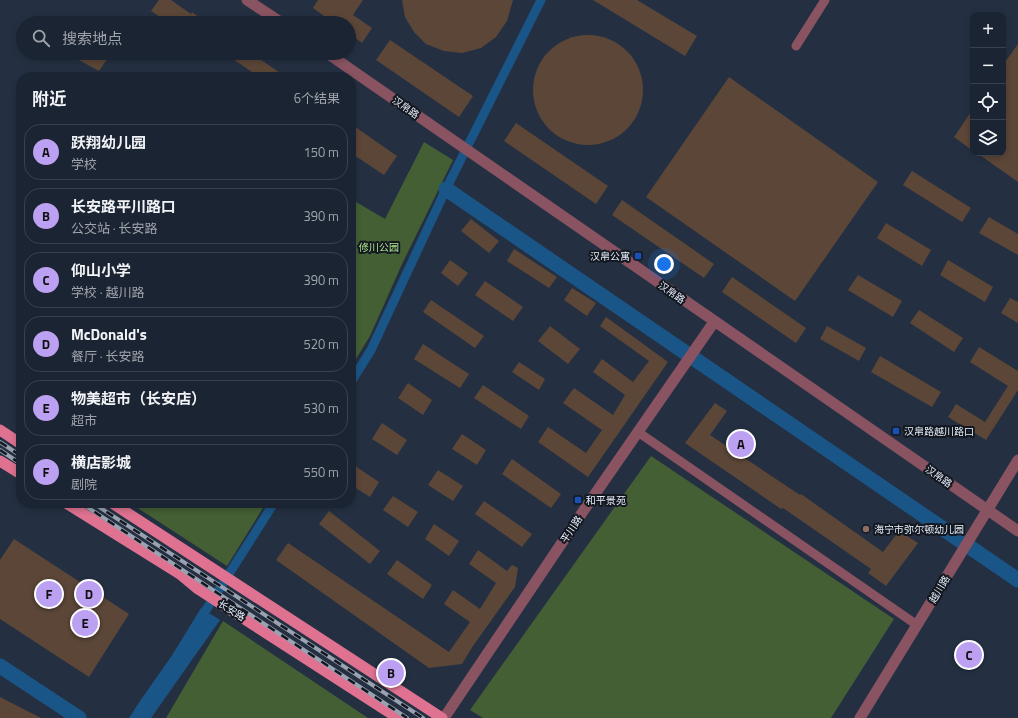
<!DOCTYPE html>
<html lang="zh">
<meta charset="utf-8">
<style>
:root{--surface:#1b2432;--page:#28303e;--text:#f1f3f6;--muted:#a0a4ac;--line:#39414d;--accent:#bca0f2}
body{margin:0;font-family:"Titillium Web","Noto Sans SC",sans-serif;background:var(--page);color:var(--text)}
.controls{position:absolute;right:12px;top:12px;display:grid;overflow:hidden;border-radius:8px;box-shadow:0 2px 6px #0003}
.controls button{width:36px;height:36px;display:grid;place-items:center;padding:0;border:0;border-bottom:1px solid var(--line);background:var(--surface);color:var(--text);font:20px sans-serif}
.you{position:absolute;left:664px;top:264px;width:14px;height:14px;margin:-10px;border:3px solid #fff;border-radius:50%;background:#1a73e8;box-shadow:0 0 0 6px #1a73e833}
.badge{display:grid;place-items:center;width:26px;height:26px;border-radius:50%;background:var(--accent);color:#111;font-size:13px;font-weight:700}
.pin{position:absolute;translate:-50% -50%;border:2px solid #fff;box-shadow:0 1px 4px #0006}
.list{margin:0;padding:0;list-style:none}
h2{display:flex;justify-content:space-between;align-items:center;height:52px;margin:0;padding:0 16px;font-size:17px}
h2 small{font-size:13px;font-weight:400;color:var(--muted)}
.list li{display:grid;grid-template-columns:26px 1fr auto;gap:12px;align-items:center;box-sizing:border-box;height:56px;margin:0 8px 8px;padding:0 8px;border:1px solid var(--line);border-radius:16px}
.list b{display:block;font-size:15px;white-space:nowrap}
.list p{margin:0;font-size:13px;white-space:nowrap;color:var(--muted)}
.list em{font-size:13px;font-style:normal;color:var(--muted)}
.icon{flex:none;width:22px;height:22px;fill:none;stroke:currentColor;stroke-width:2;stroke-linecap:round;stroke-linejoin:round}
.map{position:relative;flex:none;width:1018px;height:718px;overflow:hidden}
.search{position:absolute;background:var(--surface);box-shadow:0 2px 6px #0003;left:16px;top:16px;width:340px;height:44px;display:flex;align-items:center;gap:10px;box-sizing:border-box;padding:0 14px;border-radius:22px;color:var(--muted);font-size:15px}
.panel{position:absolute;background:var(--surface);box-shadow:0 2px 6px #0003;left:16px;top:72px;width:340px;height:436px;border-radius:16px}
.map>svg:first-child{display:block}
</style>
<div class="map">
<svg width="1018" height="718" viewBox="0 0 1018 718">
<rect width="100%" height="100%" fill="#243042"/>
<g fill="#445f34">
<polygon points="424,142 453,160 402,264 370,336 351,367 351,199 385,219"/>
<polygon points="651,456 894,619 831,718 483,718 470,710"/>
<polygon points="130,503 266,503 227,566"/>
<polygon points="223,621 368,718 166,718"/>
</g>
<polygon fill="#1a5587" points="201,608 220,620 151,718 129,718 140,701 171,657"/>
<g fill="none" stroke-linecap="round" stroke-linejoin="round">
<g stroke="#1a5587" stroke-width="9">
<polyline points="351,382 371,350 446,189 541,0"/>
<polyline points="199,621 274,503"/>
</g>
<g stroke="#1a5587" stroke-width="15">
<polyline points="446,189 1018,580"/>
<polyline points="0,666 79,718"/>
</g>
</g>
<g fill="#5b4637">
<polygon points="159,0 171,0 191,14 192,12 207,23 169,23 151,11"/>
<polygon points="318,0 363,0 353,15 372,28 362,43 349,33 349,23 334,23 313,8"/>
<polygon points="402,0 513,0 507,21 496,37 481,48 462,53 444,51 426,44 414,32 405,17"/>
<polygon points="593,0 637,0 697,36 685,56"/>
<circle cx="588" cy="90" r="55"/>
<polygon points="390,40 473,96 459,117 376,60"/>
<polygon points="1018,44 1018,182 977,153 1003,153 1003,65"/>
<polygon points="66,53 99,53 107,59 99,71"/>
<polygon points="224,53 251,53 286,77 249,77 252,72"/>
<polygon points="729,77 878,182 795,301 646,197"/>
<polygon points="973,109 973,151 954,137"/>
<polygon points="516,123 608,186 596,204 504,141"/>
<polygon points="351,124 397,156 384,175 351,153"/>
<polygon points="912,171 971,208 962,222 903,185"/>
<polygon points="622,200 714,264 704,278 612,215"/>
<polygon points="989,217 1018,234 1018,255 979,233"/>
<polygon points="471,219 499,241 489,253 461,231"/>
<polygon points="886,223 931,250 922,266 877,238"/>
<polygon points="514,249 557,277 549,288 507,261"/>
<polygon points="450,260 468,273 458,286 441,273"/>
<polygon points="948,260 993,287 985,302 940,275"/>
<polygon points="858,275 902,301 893,317 848,290"/>
<polygon points="732,277 806,328 796,343 722,292"/>
<polygon points="485,281 523,307 513,321 475,295"/>
<polygon points="572,288 596,303 587,316 564,300"/>
<polygon points="1010,298 1018,302 1018,323 1001,313"/>
<polygon points="431,300 484,336 475,348 423,312"/>
<polygon points="919,310 963,338 954,352 910,323"/>
<polygon points="606,317 668,362 588,477 538,442 548,427 586,453 602,430 563,403 574,388 613,415 625,395 593,372 602,359 633,382 649,361 600,326"/>
<polygon points="550,326 580,349 568,364 538,341"/>
<polygon points="827,326 866,348 859,361 820,339"/>
<polygon points="423,344 469,374 460,388 414,359"/>
<polygon points="979,347 1018,371 1018,390 986,440 948,417 956,404 985,422 1008,386 970,362"/>
<polygon points="880,356 941,392 932,407 871,372"/>
<polygon points="519,362 545,379 539,390 512,372"/>
<polygon points="408,383 432,400 423,415 398,398"/>
<polygon points="483,385 529,416 521,429 474,398"/>
<polygon points="715,403 727,411 710,435 800,495 801,494 883,552 899,531 918,543 886,586 868,573 871,569 783,508 781,509 685,443"/>
<polygon points="382,423 407,440 397,455 372,439"/>
<polygon points="462,434 486,450 477,465 452,449"/>
<polygon points="512,459 561,494 551,508 502,474"/>
<polygon points="355,466 379,482 370,497 351,485 351,472"/>
<polygon points="438,470 463,486 453,501 428,485"/>
<polygon points="393,496 418,512 408,527 383,510"/>
<polygon points="484,501 532,534 522,547 475,514"/>
<polygon points="329,511 380,551 370,564 319,524"/>
<polygon points="434,524 459,541 449,556 425,539"/>
<polygon points="14,539 129,614 89,677 0,619 0,560"/>
<polygon points="288,543 449,652 470,622 444,604 453,590 480,609 496,583 469,564 478,550 507,571 512,565 518,568 515,587 473,646 462,664 429,668 276,560"/>
<polygon points="397,560 432,585 423,599 387,574"/>
<polygon points="0,697 41,718 0,718"/>
</g>
<g fill="none" stroke-linecap="round" stroke-linejoin="round">
<g stroke="#895361" stroke-width="9">
<polyline points="796,46 825,0"/>
<polyline points="638,432 917,625"/>
</g>
<g stroke="#895361" stroke-width="11">
<polyline points="247,0 282,23"/>
<polyline points="327,53 1018,531"/>
<polyline points="444,718 586,507 714,322"/>
<polyline points="860,718 1018,460"/>
</g>
<g stroke="#df7291" stroke-width="11">
<polyline points="0,430 21,444"/>
<polyline points="0,461 21,474"/>
<polyline points="66,503 180,574 198,589 398,718"/>
<polyline points="112,503 442,718"/>
</g>
<g stroke="#99a2b1" stroke-width="4">
<g id="rail">
<polyline points="0,442 21,456"/>
<polyline points="0,450 21,464"/>
<polyline points="81,503 407,718"/>
<polyline points="93,503 423,718"/>
</g>
</g>
<use href="#rail" stroke="#131820" stroke-width="2.5" stroke-dasharray="8" stroke-linecap="butt"/>
</g>
<g fill="#1a4fb4" stroke="#131820" stroke-width="1.5">
<rect x="634" y="252" width="8" height="8" rx="2"/>
<rect x="892" y="427" width="8" height="8" rx="2"/>
<rect x="574" y="496" width="8" height="8" rx="2"/>
</g>
<circle fill="#8d6e63" stroke="#131820" stroke-width="1.5" cx="866" cy="529" r="4"/>
<g text-anchor="middle" stroke-width="4" stroke-linejoin="round" paint-order="stroke">
<g font-size="10" fill="#e6eefa" stroke="#131820">
<text transform="translate(406 107) rotate(35)" y="4">汉帛路</text>
<text transform="translate(672 292) rotate(35)" y="4">汉帛路</text>
<text transform="translate(939 476) rotate(35)" y="4">汉帛路</text>
<text transform="translate(571 529) rotate(-56)" y="4">平川路</text>
<text transform="translate(939 589) rotate(-59)" y="4">越川路</text>
<text transform="translate(232 610) rotate(32)" y="4">长安路</text>
</g>
<g font-size="10" fill="#afe88d" stroke="#131820">
<text x="379" y="251">修川公园</text>
</g>
<g font-size="10" fill="#e6eefa" stroke="#131820" text-anchor="start">
<text x="630" y="260" text-anchor="end">汉帛公寓</text>
<text x="904" y="435">汉帛路越川路口</text>
<text x="586" y="504">和平景苑</text>
<text x="874" y="533">海宁市弥尔顿幼儿园</text>
</g>
</g>
</svg>
<div class="controls">
<button>+</button>
<button>−</button>
<button><svg class="icon" aria-label="locate" viewBox="0 0 24 24"><circle cx="12" cy="12" r="6"/><path d="M12 2v4M12 18v4M2 12h4M18 12h4"/></svg></button>
<button><svg class="icon" aria-label="layers" viewBox="0 0 24 24"><path d="M12 4l9 5-9 5-9-5zM3 14l9 5 9-5"/></svg></button>
</div>
<div class="you"></div>
<div class="pin badge" style="left:741px;top:444px">A</div>
<div class="pin badge" style="left:391px;top:673px">B</div>
<div class="pin badge" style="left:969px;top:655px">C</div>
<div class="pin badge" style="left:89px;top:594px">D</div>
<div class="pin badge" style="left:85px;top:623px">E</div>
<div class="pin badge" style="left:49px;top:594px">F</div>
<div class="search"><svg class="icon" aria-label="search" viewBox="0 0 24 24"><circle cx="10" cy="10" r="6"/><path d="M15 15l6 6"/></svg>搜索地点</div>
<section class="panel">
<h2>附近<small>6个结果</small></h2>
<ul class="list">
<li><span class="badge">A</span><div><b>跃翔幼儿园</b><p>学校</p></div><em>150 m</em></li>
<li><span class="badge">B</span><div><b>长安路平川路口</b><p>公交站 · 长安路</p></div><em>390 m</em></li>
<li><span class="badge">C</span><div><b>仰山小学</b><p>学校 · 越川路</p></div><em>390 m</em></li>
<li><span class="badge">D</span><div><b>McDonald's</b><p>餐厅 · 长安路</p></div><em>520 m</em></li>
<li><span class="badge">E</span><div><b>物美超市（长安店）</b><p>超市</p></div><em>530 m</em></li>
<li><span class="badge">F</span><div><b>横店影城</b><p>剧院</p></div><em>550 m</em></li>
</ul>
</section>
</div>
